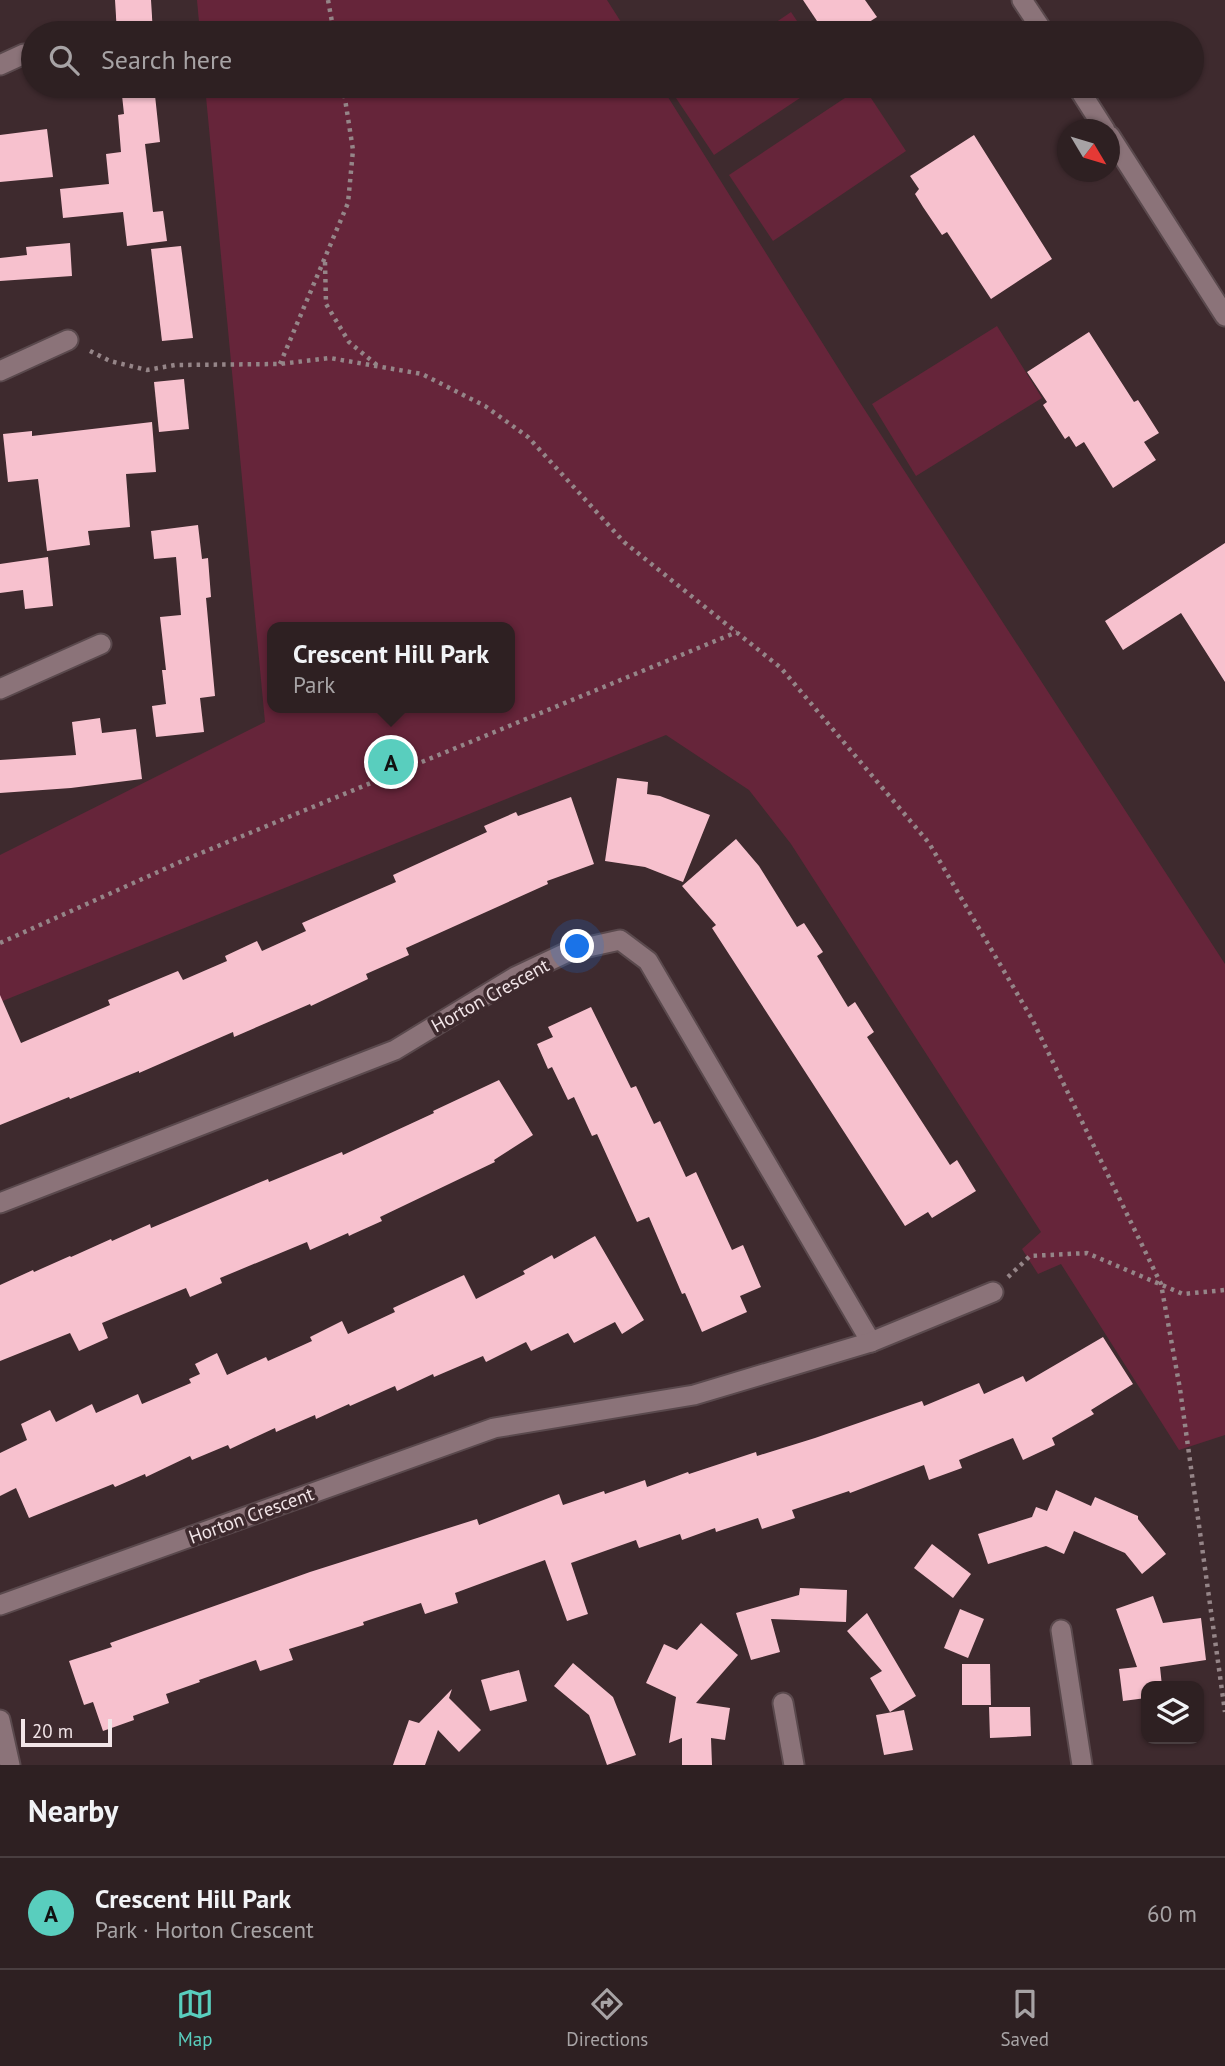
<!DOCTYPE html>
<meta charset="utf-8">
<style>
:root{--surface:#2e2022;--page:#3a2d2f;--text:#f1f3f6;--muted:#a7a3a5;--line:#493e40;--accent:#59cebe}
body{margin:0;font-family:"PT Sans",sans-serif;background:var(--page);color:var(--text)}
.controls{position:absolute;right:21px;bottom:21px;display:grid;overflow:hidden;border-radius:14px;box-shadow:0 2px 5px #0004}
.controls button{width:63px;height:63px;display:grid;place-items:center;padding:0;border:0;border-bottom:2px solid var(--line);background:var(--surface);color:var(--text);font:35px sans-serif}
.compass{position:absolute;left:1057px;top:119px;width:63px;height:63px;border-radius:50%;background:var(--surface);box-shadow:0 2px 5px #0004;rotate:128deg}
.scale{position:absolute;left:21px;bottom:18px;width:91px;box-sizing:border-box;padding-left:7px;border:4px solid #f2e5e8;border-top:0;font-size:19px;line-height:24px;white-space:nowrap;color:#f2e5e8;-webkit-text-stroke:5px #3e2a2e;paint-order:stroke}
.you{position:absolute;left:578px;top:947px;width:24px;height:24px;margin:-18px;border:5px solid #fff;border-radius:50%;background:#1a73e8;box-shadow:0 0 0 10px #1a73e833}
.badge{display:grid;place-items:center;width:46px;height:46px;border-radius:50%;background:var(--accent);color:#111;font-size:23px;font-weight:700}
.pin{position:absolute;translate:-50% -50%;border:4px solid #fff;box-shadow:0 2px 7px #0006}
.popup{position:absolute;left:267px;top:622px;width:248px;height:91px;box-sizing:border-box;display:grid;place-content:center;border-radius:14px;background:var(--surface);filter:drop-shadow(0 2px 5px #0005);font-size:23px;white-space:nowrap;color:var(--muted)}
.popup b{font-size:26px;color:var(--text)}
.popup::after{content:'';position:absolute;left:50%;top:100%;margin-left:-14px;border:14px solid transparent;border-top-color:var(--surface)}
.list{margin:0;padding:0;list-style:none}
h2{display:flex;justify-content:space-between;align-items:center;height:91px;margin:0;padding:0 28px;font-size:30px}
h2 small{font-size:23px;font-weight:400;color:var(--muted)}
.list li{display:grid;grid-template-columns:46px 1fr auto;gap:21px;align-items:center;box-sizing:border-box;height:112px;padding:0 28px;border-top:2px solid var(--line)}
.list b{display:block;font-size:26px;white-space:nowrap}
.list p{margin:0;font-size:23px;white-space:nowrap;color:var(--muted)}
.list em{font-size:23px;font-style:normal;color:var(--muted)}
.icon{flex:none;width:38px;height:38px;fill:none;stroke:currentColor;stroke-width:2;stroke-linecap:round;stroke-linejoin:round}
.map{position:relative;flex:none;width:1225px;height:1765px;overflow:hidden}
.search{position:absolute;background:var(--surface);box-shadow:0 2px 5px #0004;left:21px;right:21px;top:21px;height:77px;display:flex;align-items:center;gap:18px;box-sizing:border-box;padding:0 24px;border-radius:38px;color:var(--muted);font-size:26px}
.sheet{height:203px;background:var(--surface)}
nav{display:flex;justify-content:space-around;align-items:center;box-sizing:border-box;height:98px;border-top:2px solid var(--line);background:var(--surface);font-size:19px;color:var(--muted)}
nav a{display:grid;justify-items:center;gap:4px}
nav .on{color:var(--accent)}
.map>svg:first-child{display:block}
</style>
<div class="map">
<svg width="1225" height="1765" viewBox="0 0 1225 1765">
<rect width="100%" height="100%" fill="#3e2a2e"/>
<g fill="#66253a" fill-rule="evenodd">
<polygon points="197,0 607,0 628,33 200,33"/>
<polygon points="791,12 805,33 760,33"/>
<path d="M205,86H661L857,398L1225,964V1435L1179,1450L1061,1264L1038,1274L1022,1249L1041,1232L791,844L749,790L666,735L0,1002V855L265,722ZM272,627H510V708H272Z"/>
<polygon points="681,86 818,86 714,155 672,92"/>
<polygon points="863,86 906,151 773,241 729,175"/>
<polygon points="997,326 1042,398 916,476 872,404"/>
</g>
<g fill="#f7c1ce">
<polygon points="115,0 151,0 153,33 117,33"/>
<polygon points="803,0 865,0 877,17 852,33 825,33"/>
<polygon points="121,86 154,86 160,142 145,144 153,212 163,211 167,241 127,246 123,212 63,218 60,189 109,184 106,154 121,152 118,115 124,114"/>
<polygon points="47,129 53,177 0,182 0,135"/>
<polygon points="974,135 1052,259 991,299 947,232 942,235 923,207 915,194 919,189 910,176"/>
<polygon points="70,243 72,276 0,281 0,258 27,255 26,247"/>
<polygon points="181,246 193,338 162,341 151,249"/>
<polygon points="1089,332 1134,402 1138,400 1159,433 1144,442 1156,460 1113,488 1084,442 1076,447 1069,436 1065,439 1043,405 1047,402 1027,372"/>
<polygon points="184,379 189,429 159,432 154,382"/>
<polygon points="152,422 156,472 126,474 130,527 88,531 90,545 47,551 38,479 8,482 3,434 32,431 32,436"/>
<polygon points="198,525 202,559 208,558 211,597 206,598 215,696 200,698 204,732 156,737 152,706 166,704 162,670 166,670 160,617 181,615 176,557 154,559 151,531"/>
<polygon points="1225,543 1225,682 1181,613 1123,650 1105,621"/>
<polygon points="48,557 53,606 25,609 23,590 0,593 0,564"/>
<polygon points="100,718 102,733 136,729 142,779 71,788 0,793 0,760 76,755 72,722"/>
<polygon points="617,778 648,782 647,794 660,796 710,815 683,882 645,867 605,861"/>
<polygon points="571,797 594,864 547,881 548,884 406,948 409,955 366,974 368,979 311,1006 310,1004 234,1037 233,1032 139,1073 139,1071 70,1099 69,1097 0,1125 0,995 21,1043 110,1005 108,1000 178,971 183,980 227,961 225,956 257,941 262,951 306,931 302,923 396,882 393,875 487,832 484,826 516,812 518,816"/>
<polygon points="736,839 759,866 797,927 804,923 823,952 817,956 848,1007 855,1002 874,1032 867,1037 950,1165 957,1160 976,1191 932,1218 928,1212 905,1226 712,928 716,925 682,886"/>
<polygon points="591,1007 631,1088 636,1086 654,1124 660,1121 686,1177 696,1172 732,1250 743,1245 761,1287 740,1296 747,1312 702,1332 685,1293 682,1294 649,1217 637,1222 597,1134 592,1136 574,1097 568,1100 552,1067 548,1069 537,1044 553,1037 548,1027"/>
<polygon points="499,1080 533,1135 494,1160 495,1162 380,1217 382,1221 353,1234 349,1236 348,1233 310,1250 307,1242 220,1278 222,1283 190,1297 186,1288 102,1323 108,1338 79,1351 70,1333 0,1361 0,1285 33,1270 34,1272 70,1256 71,1257 111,1239 112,1241 150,1224 151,1228 268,1179 269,1182 342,1152 343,1155 434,1113 433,1111"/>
<polygon points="595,1236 644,1320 622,1334 615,1322 574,1343 568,1333 531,1351 526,1342 486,1362 483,1356 434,1377 433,1374 397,1391 395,1386 350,1406 349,1404 316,1419 315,1415 276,1432 275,1428 230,1449 228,1445 192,1460 190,1456 146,1477 145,1474 115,1487 113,1484 29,1518 16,1488 0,1496 0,1453 27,1440 21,1424 50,1410 56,1422 92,1404 96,1413 138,1394 142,1404 191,1383 189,1379 200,1374 195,1364 217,1353 227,1375 266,1357 268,1361 312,1341 310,1337 342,1321 348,1334 395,1312 393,1308 464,1275 476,1299 525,1274 523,1271 552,1255 554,1259"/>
<polygon points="1103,1337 1133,1384 1091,1410 1094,1414 1052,1438 1055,1445 1023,1460 1013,1438 959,1460 962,1468 929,1480 924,1465 850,1493 849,1491 792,1510 795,1518 762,1529 758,1518 716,1532 715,1528 682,1540 680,1534 639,1548 636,1540 571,1563 588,1614 567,1621 545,1560 455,1593 458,1603 425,1614 421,1603 363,1622 364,1625 289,1649 293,1660 260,1671 256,1660 199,1680 200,1682 166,1694 169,1703 133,1716 134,1720 103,1731 93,1702 84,1705 69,1661 112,1647 110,1643 310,1572 477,1519 479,1525 559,1494 563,1505 604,1491 605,1494 645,1480 647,1487 688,1472 689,1474 756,1452 757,1456 815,1438 922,1401 924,1406 979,1383 984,1394 1023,1376 1026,1382"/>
<polygon points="1056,1490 1091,1506 1095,1497 1138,1516 1138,1519 1166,1554 1142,1574 1125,1553 1074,1531 1064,1554 1046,1546 988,1564 978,1534 1032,1517 1036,1507 1047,1511"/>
<polygon points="932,1544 971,1574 953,1598 914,1568"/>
<polygon points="800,1588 847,1590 846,1622 771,1619 780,1652 751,1660 736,1613 799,1595"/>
<polygon points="1153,1596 1163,1623 1201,1618 1206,1660 1160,1667 1162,1686 1146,1686 1146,1698 1123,1701 1119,1669 1137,1667 1116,1609"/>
<polygon points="960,1609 984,1619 968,1658 944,1648"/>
<polygon points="867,1613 916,1696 890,1712 870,1678 882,1671 847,1631"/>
<polygon points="701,1623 738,1655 696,1703 730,1708 725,1740 711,1738 712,1765 682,1765 682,1738 669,1743 676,1697 646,1683 664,1644 677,1650"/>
<polygon points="573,1663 613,1697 636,1755 607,1765 589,1715 554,1686"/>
<polygon points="962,1664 990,1664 991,1705 962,1705"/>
<polygon points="519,1670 527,1701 490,1711 481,1680"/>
<polygon points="452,1689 449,1698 481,1730 459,1752 438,1730 425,1765 393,1765 409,1720 419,1723"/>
<polygon points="989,1707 1030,1707 1031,1736 990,1738"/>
<polygon points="904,1710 913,1750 884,1755 876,1715"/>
</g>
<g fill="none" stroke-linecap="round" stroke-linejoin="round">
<g stroke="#5a494d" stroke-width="23">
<g id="minor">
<polyline points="1022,0 1044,33"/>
<polyline points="0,65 24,54"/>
<polyline points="1077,86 1105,130"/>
<polyline points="1110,136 1225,316"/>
<polyline points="0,371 68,340"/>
<polyline points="0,689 101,644"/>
<polyline points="0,1203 395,1050 515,977 570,951 620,940 648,961 871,1342"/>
<polyline points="0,1605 494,1428 694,1395 871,1342 993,1292"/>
<polyline points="1061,1630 1082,1765"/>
<polyline points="783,1703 794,1765"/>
</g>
</g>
<g stroke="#5a494d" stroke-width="23">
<polyline id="tertiary" points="0,1720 10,1765"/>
</g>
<g stroke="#958588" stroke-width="4.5" stroke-dasharray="3.5 5" stroke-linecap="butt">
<polyline points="328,0 334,33"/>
<polyline points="325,262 326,304 349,342 378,366"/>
<polyline points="90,351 110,361 147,370 175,365 280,364 330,358 422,374 485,406 528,437 624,542 781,668 929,843 1032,1019 1161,1284 1180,1389 1225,1712"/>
<polyline points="280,364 348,203 353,150 343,86"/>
<polyline points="0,943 189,858 737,632"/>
<polyline points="1008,1277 1030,1256 1087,1253 1183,1294 1225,1290"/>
</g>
<use href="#minor" stroke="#8b7379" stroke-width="19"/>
<use href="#tertiary" stroke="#8b7379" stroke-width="19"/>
</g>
<g text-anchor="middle" stroke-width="7" stroke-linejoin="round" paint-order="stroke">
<g font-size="19" fill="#f2e5e8" stroke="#3e2a2e">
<text transform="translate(490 995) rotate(-29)" y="7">Horton Crescent</text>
<text transform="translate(251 1515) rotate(-20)" y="7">Horton Crescent</text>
</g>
</g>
</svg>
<div class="controls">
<button><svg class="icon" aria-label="layers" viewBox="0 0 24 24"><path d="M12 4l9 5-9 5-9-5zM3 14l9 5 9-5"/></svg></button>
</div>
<svg class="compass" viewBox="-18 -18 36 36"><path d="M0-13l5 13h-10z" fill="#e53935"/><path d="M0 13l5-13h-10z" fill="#a7a3a5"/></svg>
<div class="scale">20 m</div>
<div class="you"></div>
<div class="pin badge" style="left:391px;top:762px">A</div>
<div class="popup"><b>Crescent Hill Park</b>Park</div>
<div class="search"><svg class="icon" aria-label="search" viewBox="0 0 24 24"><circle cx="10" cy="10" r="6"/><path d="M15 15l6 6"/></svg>Search here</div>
</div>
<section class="sheet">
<h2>Nearby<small></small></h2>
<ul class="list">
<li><span class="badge">A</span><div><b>Crescent Hill Park</b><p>Park · Horton Crescent</p></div><em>60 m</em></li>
</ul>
</section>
<nav>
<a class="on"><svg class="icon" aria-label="map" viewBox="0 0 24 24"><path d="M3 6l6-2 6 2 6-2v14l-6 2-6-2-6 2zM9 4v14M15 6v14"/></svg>Map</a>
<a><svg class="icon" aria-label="directions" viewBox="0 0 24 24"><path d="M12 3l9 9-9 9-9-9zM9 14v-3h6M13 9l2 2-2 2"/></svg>Directions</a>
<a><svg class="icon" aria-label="saved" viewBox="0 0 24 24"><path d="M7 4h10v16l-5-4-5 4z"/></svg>Saved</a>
</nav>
